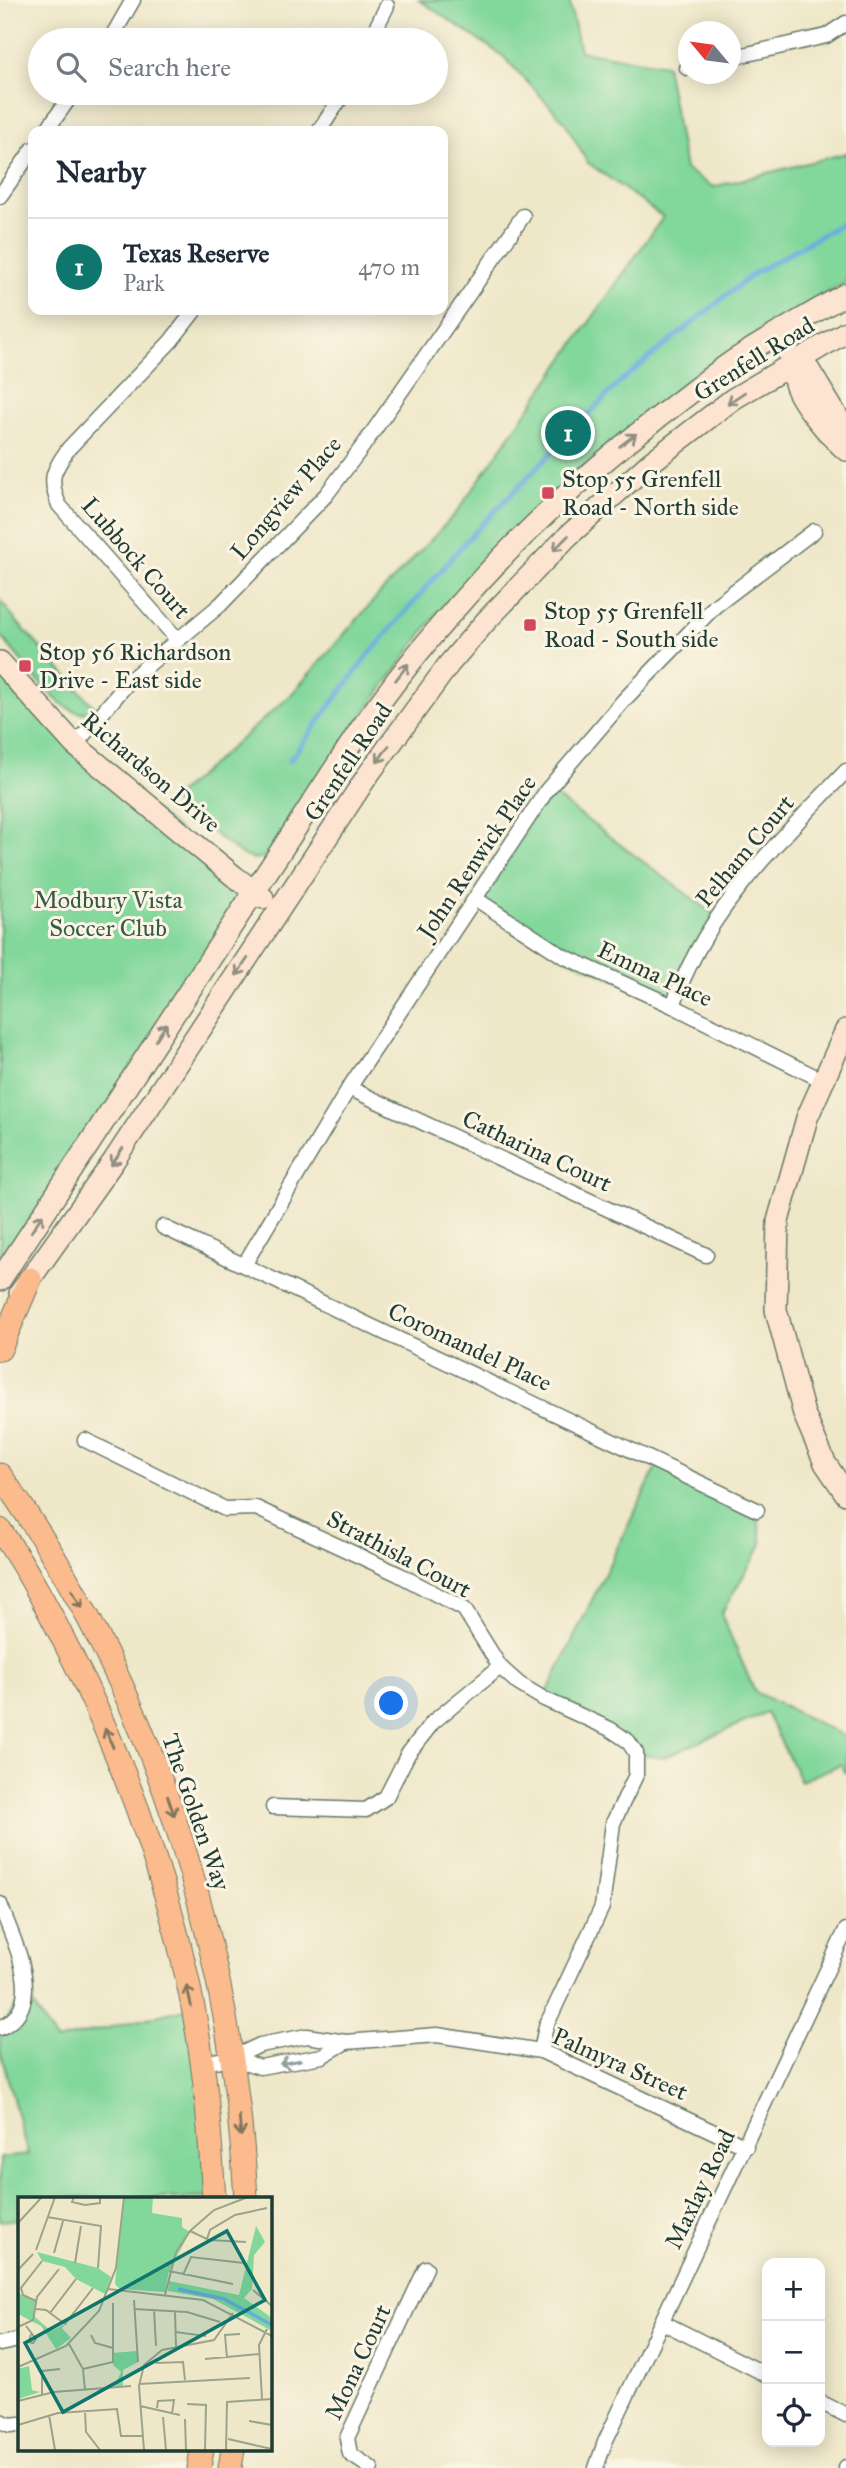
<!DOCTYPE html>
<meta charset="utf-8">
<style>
:root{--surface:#fff;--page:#f6f6f7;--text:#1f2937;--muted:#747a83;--line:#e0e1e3;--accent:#0f766e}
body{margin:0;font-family:"IM FELL Great Primer",serif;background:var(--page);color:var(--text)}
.controls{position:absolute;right:21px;bottom:21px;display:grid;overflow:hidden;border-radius:14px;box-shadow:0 4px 18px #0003}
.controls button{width:63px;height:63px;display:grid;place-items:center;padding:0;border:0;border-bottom:2px solid var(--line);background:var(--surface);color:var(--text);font:35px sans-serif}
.compass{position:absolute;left:678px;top:21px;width:63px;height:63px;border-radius:50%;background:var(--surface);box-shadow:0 4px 18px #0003;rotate:299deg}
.you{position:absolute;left:392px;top:1704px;width:24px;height:24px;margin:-18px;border:5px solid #fff;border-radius:50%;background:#1a73e8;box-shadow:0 0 0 10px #1a73e833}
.badge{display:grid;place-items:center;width:46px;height:46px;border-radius:50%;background:var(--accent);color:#fff;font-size:23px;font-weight:700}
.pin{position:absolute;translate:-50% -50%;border:4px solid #fff;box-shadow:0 2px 7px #0006}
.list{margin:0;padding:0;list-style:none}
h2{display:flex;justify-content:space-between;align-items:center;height:91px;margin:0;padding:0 28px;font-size:30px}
h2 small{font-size:23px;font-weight:400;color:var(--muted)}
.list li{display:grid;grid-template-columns:46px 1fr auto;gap:21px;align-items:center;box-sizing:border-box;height:98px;padding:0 28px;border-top:2px solid var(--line)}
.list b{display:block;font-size:26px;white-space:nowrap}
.list p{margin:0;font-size:23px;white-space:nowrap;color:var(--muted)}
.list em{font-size:23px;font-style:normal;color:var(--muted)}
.icon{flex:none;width:38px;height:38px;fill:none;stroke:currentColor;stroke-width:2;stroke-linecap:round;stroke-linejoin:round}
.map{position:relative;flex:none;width:846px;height:2468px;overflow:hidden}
.search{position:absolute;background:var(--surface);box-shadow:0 4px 18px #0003;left:28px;top:28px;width:420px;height:77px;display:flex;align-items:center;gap:18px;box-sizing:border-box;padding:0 24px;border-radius:38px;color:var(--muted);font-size:26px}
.panel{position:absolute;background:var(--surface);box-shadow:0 4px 18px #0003;left:28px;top:126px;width:420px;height:189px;border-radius:14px}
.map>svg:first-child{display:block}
</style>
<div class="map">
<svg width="846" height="2468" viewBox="0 0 846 2468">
<rect width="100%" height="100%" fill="#fcf5e5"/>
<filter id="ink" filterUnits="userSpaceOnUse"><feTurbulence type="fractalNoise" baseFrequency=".0143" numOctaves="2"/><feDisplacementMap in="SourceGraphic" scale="14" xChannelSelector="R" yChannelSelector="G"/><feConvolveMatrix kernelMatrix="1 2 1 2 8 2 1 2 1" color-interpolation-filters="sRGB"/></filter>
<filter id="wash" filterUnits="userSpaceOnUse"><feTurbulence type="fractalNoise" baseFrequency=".00686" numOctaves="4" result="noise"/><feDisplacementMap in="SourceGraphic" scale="28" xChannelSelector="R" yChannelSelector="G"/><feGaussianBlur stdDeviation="1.57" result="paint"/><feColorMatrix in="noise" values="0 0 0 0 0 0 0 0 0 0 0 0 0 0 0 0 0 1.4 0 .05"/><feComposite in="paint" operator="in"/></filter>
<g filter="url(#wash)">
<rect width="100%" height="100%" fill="#eee7c8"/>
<g fill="#82d79b" stroke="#508a68" stroke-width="2">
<polygon points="419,0 569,0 580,51 666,65 685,169 713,187 846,153 846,282 768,326 684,384 565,482 438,612 355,726 265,857 252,859 240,854 171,800 290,696 376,598 456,513 663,217 587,162 565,122 503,56"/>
<path d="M0,600L17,622L97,710C87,713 79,714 70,709C48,698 18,655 0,635Z"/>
<polygon points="0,661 75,745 253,891 0,1280"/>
<polygon points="547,790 716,916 673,1006 563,956 476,899"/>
<polygon points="659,1462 757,1510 762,1544 721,1614 755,1692 846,1737 846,1774 841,1764 801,1781 766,1713 662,1758 636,1753 628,1741 544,1699"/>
<polygon points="26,1993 56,2041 192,2007 214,2198 19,2198 19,2219 0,2221 0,2158 28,2155 0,2049 0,2028"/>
</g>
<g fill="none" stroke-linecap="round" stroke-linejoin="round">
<polyline stroke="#68acdd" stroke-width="5" points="289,761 367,657 466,541 622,380 753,274 846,221"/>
</g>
</g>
<g filter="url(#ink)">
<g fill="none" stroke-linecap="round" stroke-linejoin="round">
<g stroke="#677868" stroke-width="17">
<g id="street">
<polyline points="110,40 133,0"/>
<polyline points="370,40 387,6"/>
<polyline points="730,58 826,36 846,23"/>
<polyline points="687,68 688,67"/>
<polyline points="46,131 73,93"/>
<polyline points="319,131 344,93"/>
<polyline points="0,196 33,149"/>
<path d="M177,639L59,505C48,478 53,471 69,448L171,341L195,310"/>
<polyline points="75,745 130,680 220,605 326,495 363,446 523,216"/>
<polyline points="476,899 563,956 673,1006 822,1080"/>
<path d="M673,1006C704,911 778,843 846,771"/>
<polyline points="349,1088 706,1255"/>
<polyline points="163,1227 757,1510"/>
<polyline points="244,1265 349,1088 547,790 624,700 715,606 814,531"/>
<polyline points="85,1440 225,1509 256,1508 398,1574 464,1609 500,1667 519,1684 544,1699 610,1729 628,1741 636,1753 636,1775 613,1823 602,1907 546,2026 541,2051"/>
<polyline points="273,1807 366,1810 386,1797 408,1754 433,1722 500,1667"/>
<path d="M0,1904C13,1941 49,2005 0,2028"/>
<polyline points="232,2058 260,2067 322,2056 346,2042"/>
<polyline points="202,2063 232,2058 260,2045 307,2036 346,2042 437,2035 541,2051 746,2147"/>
<polyline points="662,2322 767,2375"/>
<polyline points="0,2344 19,2340"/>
<polyline points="820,2402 846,2415"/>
<polyline points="0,2421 11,2425 19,2424"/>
<polyline points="371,2468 350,2454 347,2438 426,2268"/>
<polyline points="596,2468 605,2442 846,1930"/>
<polyline points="846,2468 846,2467"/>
</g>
</g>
<g stroke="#677868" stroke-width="24">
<g id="secondary">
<path d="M787,351C795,365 791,370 795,383C800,402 831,437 846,450"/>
<polyline points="793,362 809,370 841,423 846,440"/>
<polyline points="0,662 75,745 235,877 263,898"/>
<polyline points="846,1030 807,1118 778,1221 776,1310 804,1414 825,1463 846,1494"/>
<path d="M0,1280L360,730C446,608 546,503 664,413C688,395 711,376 736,359C772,336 809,315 846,294"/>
<polyline points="20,1293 113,1162 368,775 449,664 486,621 568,536 650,463 733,399 846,332"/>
</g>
</g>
<g stroke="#677868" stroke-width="25">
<g id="primary">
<polyline points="0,1349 30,1279"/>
<path d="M0,1475C151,1686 232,1941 246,2198"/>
<path d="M0,1530C31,1574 56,1624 80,1673C140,1799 187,1938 204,2077C209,2117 211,2158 214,2198"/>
<polyline points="199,2468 202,2449"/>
<polyline points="230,2468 233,2449"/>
</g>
</g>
<use href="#street" stroke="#fff" stroke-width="14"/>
<use href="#secondary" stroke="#fde4d1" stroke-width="21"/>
<use href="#primary" stroke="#fbbb8c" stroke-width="23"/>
</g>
<defs><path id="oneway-shaft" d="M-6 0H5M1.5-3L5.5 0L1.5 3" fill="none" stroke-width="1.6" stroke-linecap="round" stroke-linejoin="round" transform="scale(1.75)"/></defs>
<g stroke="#8e9082">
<use href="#oneway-shaft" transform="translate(736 398) rotate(146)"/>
<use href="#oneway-shaft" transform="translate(628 440) rotate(-37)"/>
<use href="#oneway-shaft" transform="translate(561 543) rotate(135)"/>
<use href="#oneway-shaft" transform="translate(402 672) rotate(-52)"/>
<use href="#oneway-shaft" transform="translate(383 754) rotate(125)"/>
<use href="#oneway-shaft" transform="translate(242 967) rotate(124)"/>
<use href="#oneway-shaft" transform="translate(161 1032) rotate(-57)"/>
<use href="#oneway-shaft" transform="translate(117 1157) rotate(124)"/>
<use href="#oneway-shaft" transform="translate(37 1223) rotate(-57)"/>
</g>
<g stroke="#82765c">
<use href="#oneway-shaft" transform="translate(77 1599) rotate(60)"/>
<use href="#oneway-shaft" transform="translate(109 1738) rotate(-113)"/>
<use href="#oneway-shaft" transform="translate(171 1806) rotate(71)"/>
<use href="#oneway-shaft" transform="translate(189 1996) rotate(-103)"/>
<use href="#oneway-shaft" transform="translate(240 2126) rotate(85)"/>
</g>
<use stroke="#8f9e9a" href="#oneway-shaft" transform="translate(290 2062) rotate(170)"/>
</g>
<g fill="#d1495b" stroke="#fcf5e5" stroke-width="2.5">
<rect x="541" y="486" width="14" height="14" rx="3.5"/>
<rect x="523" y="618" width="14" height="14" rx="3.5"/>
<rect x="18" y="659" width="14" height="14" rx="3.5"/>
</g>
<g text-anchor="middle" stroke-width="6" stroke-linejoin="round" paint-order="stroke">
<g font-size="24" fill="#1f3d34" stroke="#fcf5e5">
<text transform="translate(754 359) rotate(-32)" y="8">Grenfell Road</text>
<text transform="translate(286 498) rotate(-49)" y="8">Longview Place</text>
<text transform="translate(136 558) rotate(49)" y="8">Lubbock Court</text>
<text transform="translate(348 762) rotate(-56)" y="8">Grenfell Road</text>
<text transform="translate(151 772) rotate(40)" y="8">Richardson Drive</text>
<text transform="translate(745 851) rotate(-50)" y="8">Pelham Court</text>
<text transform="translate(477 857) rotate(-56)" y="8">John Renwick Place</text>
<text transform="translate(655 974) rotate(25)" y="8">Emma Place</text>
<text transform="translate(537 1151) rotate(25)" y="8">Catharina Court</text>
<text transform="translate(470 1347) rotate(25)" y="8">Coromandel Place</text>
<text transform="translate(399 1554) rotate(28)" y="8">Strathisla Court</text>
<text transform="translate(196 1812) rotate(71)" y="8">The Golden Way</text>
<text transform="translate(620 2064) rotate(24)" y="8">Palmyra Street</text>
<text transform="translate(700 2189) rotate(-64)" y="8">Maxlay Road</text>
<text transform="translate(358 2362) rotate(-65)" y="8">Mona Court</text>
</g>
<g font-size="24" fill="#1f3d34" stroke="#fcf5e5" text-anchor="start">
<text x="562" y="487">Stop 55 Grenfell<tspan x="562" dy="28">Road - North side</tspan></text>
<text x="544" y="619">Stop 55 Grenfell<tspan x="544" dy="28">Road - South side</tspan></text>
<text x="39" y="660">Stop 56 Richardson<tspan x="39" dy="28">Drive - East side</tspan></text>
</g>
<g font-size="24" fill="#335c49" stroke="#fcf5e5">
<text x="108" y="908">Modbury Vista<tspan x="108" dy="28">Soccer Club</tspan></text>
</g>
</g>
<g transform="translate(18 2197)">
<rect width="254" height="254" fill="#eee7c8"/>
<path d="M106,0H135L134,16L164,21V30L172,35L151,74L147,95L102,92L97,87ZM238,29L247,45L236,58L234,92L226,101L254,121V134L195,102L150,94L151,84L221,98ZM19,55L80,71L93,80L87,97L58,82L47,70L24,64ZM0,96L18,104L17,120L33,134L47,127L44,131L53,141L38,152L23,129L0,117ZM119,154L120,165L105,173V190H96L103,175L95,168L94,156ZM11,169L14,193L22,195L0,202V172Z" fill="#82d79b"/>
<path fill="none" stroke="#68acdd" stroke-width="3.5" d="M160,92L206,102L254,128"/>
<path fill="none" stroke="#9ba38d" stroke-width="2" d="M56,0L54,5L67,8L82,6V0M29,20L83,29L80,71M0,26L24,0M172,34L191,43L228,45M189,42L192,33L217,18L249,11M18,53L37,0M36,56L45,24M57,66L63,29M0,73L15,57M151,74L215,87M165,78L173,60L226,66M90,92L185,103L254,139M235,93L254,109M147,98L158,55L172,34L196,13L230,0M116,103L120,165M18,104L5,98L3,91L24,64M18,112L28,113L47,127L75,91M116,112L169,115L202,125M136,113L138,149M157,114L158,150M32,116L58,82M8,129L18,142L15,146L11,145L13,137M0,130L15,123L19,100L41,72M157,135L188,139M73,138L77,146L95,151M51,147L65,172L67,193M209,161L207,138L222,137M187,162L241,157M138,166L165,165L167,183M0,170L48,149L81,114L98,71L106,0M65,172L95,165V106M121,187L232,181M24,197V174L42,172M244,202L241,148L249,132M0,204L36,195L113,189M169,207L188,208L187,253M122,209L162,218M139,211L140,204L156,203L154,217M67,214L68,235L82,253M31,218L37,253M145,220L148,253M167,222L168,253M231,224L254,228M0,228L40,216L99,212L103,239H125M210,242L254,252M126,253L121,189L126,168L144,153L196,143L215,116M208,253L209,205L254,202"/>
<path fill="#0f766e" fill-opacity="0.15" stroke="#0f766e" stroke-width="3.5" d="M209,34L247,103L45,215L7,146Z"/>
<rect width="254" height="254" fill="none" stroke="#1f3d34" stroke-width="3.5"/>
</g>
</svg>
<div class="controls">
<button>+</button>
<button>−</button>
<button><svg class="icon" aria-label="locate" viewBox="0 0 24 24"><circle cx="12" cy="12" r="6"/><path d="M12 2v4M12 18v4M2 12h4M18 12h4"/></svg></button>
</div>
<svg class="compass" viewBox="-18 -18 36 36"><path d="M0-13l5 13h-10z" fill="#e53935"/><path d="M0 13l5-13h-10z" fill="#747a83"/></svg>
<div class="you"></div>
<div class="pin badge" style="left:568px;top:433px">1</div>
<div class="search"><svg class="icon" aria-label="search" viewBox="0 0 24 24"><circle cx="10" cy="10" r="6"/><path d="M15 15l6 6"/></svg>Search here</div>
<section class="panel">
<h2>Nearby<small></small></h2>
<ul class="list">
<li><span class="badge">1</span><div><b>Texas Reserve</b><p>Park</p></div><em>470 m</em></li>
</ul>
</section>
</div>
